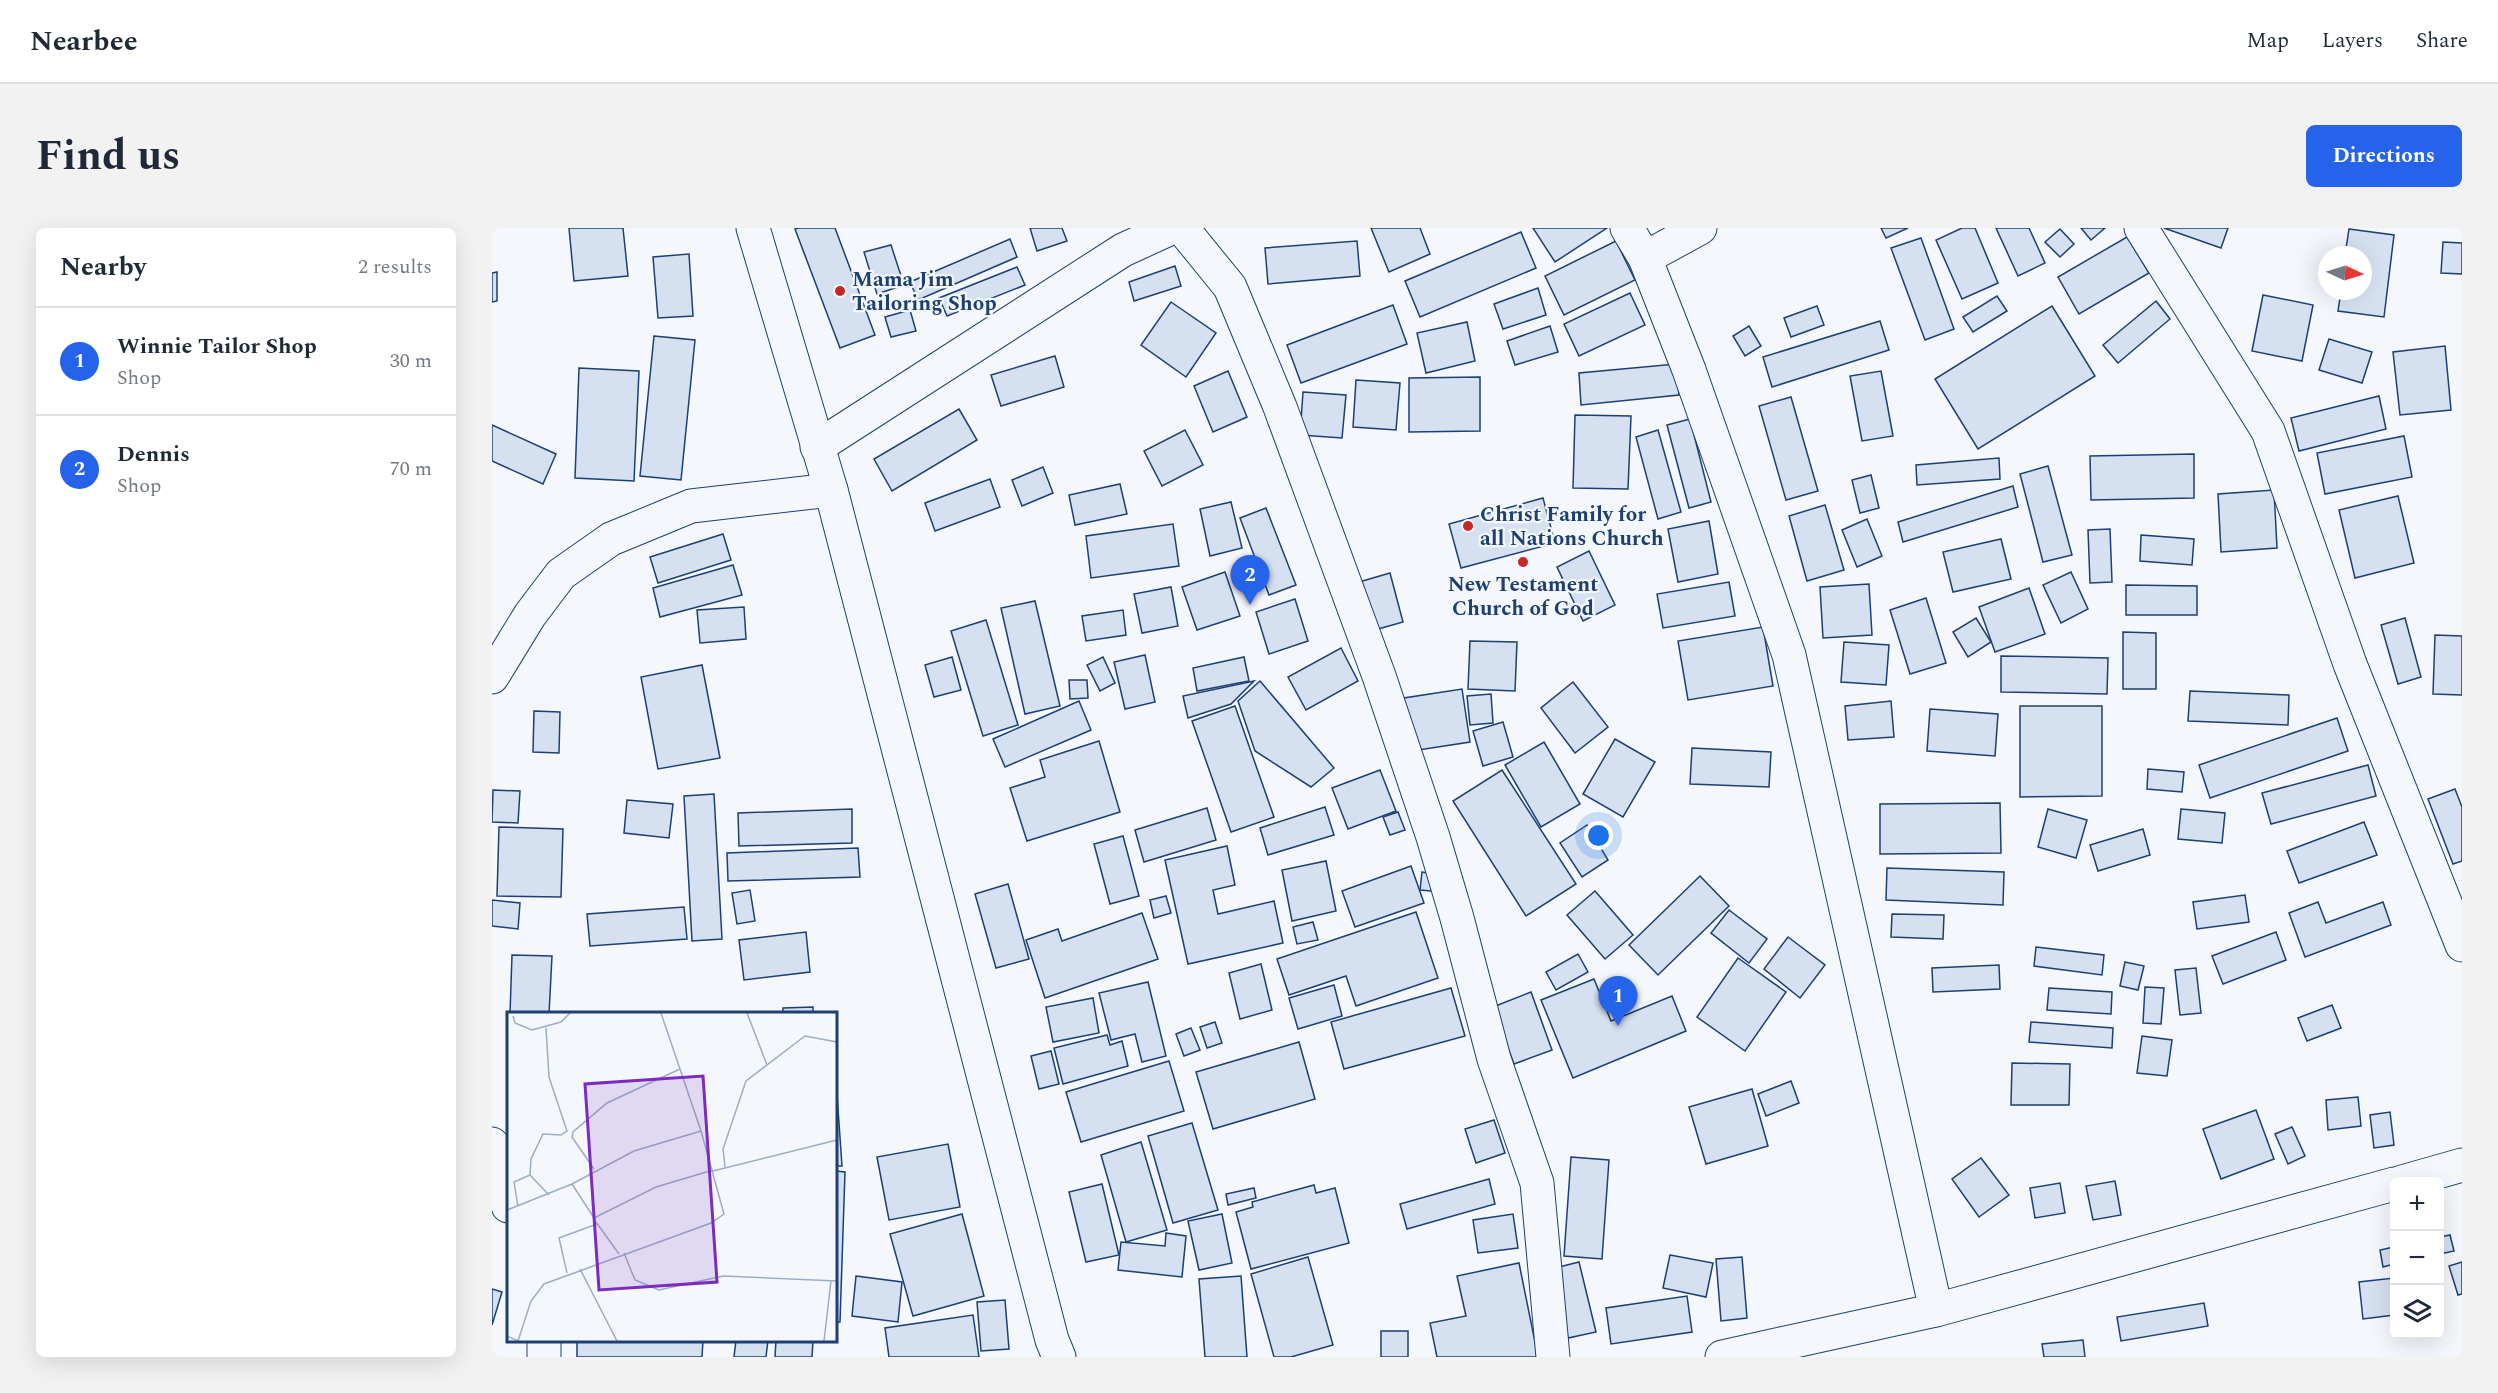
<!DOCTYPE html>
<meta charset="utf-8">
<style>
:root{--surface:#fff;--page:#f2f2f3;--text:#1f2937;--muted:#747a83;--line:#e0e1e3;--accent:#2563eb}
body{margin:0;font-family:Spectral,serif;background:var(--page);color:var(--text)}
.controls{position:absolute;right:18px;bottom:18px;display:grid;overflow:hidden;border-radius:9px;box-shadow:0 6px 24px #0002}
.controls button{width:54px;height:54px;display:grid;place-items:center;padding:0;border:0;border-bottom:2px solid var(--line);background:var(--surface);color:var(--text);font:30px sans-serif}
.compass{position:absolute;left:1826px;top:18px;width:54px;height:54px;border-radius:50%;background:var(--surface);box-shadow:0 6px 24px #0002;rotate:94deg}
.you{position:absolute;left:1107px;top:608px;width:21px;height:21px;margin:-15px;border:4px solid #fff;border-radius:50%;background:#1a73e8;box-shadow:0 0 0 9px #1a73e833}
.badge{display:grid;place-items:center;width:39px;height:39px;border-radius:50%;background:var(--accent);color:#fff;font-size:20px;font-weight:700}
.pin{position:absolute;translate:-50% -50px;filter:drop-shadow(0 2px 3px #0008)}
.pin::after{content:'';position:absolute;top:32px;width:21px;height:18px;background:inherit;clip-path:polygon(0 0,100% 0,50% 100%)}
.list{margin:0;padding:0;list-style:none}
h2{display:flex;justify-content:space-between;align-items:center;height:78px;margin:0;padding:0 24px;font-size:26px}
h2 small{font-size:20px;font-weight:400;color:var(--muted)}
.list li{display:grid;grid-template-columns:39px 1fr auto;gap:18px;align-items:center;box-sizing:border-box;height:108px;padding:0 24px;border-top:2px solid var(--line)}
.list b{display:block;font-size:22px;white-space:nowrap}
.list p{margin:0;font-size:20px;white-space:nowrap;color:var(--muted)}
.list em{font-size:20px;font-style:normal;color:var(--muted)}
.icon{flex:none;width:33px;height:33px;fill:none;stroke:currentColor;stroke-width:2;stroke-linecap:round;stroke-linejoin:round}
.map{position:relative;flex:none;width:1970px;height:1129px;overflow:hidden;border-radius:9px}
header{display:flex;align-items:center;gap:36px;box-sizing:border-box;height:84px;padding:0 30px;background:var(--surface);border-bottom:2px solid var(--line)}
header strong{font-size:28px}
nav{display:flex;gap:33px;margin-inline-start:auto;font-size:21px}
.intro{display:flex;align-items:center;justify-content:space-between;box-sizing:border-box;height:144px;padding:0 36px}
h1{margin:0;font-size:42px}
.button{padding:15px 27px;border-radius:9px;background:var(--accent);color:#fff;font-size:21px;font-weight:700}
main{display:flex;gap:36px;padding:0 36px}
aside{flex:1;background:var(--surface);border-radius:9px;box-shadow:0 6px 24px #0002}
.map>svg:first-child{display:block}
</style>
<header>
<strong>Nearbee</strong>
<nav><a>Map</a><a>Layers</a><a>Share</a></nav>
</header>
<div class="intro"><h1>Find us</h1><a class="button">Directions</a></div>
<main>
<aside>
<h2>Nearby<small>2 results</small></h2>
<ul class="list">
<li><span class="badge">1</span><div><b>Winnie Tailor Shop</b><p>Shop</p></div><em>30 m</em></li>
<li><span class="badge">2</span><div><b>Dennis</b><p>Shop</p></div><em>70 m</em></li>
</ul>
</aside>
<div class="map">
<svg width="1970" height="1129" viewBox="0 0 1970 1129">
<rect width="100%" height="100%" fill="#f4f7fb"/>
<g fill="#d5e0f0" stroke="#1d3f73" stroke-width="1.5">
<polygon points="77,0 131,0 136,48 82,53"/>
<polygon points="307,0 343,0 383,107 348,120 303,1"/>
<polygon points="538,0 570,0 575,13 545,23"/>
<polygon points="879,0 928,0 938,26 897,44"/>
<polygon points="1041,0 1115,0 1063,34"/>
<polygon points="1389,0 1416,0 1394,10"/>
<polygon points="1470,0 1483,0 1506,55 1470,71 1444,12"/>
<polygon points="1504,0 1537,0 1553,35 1526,48"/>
<polygon points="1589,0 1613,0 1599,12"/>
<polygon points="1672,0 1736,0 1729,20"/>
<polygon points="1568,1 1582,16 1568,29 1553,14"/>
<polygon points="1857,1 1902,7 1892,89 1846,83 1849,63 1871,63 1871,27 1853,27"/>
<polygon points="1029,4 1044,40 928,89 913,53"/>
<polygon points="1635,9 1657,45 1587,86 1566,49"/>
<polygon points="1429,10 1462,101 1433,112 1399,20"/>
<polygon points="518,11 525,29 426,72 418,54"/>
<polygon points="865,13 868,48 776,56 773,20"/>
<polygon points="1124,13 1143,52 1072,87 1053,48"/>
<polygon points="1951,14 1970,15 1970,46 1949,45"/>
<polygon points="399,17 412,57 385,66 372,24"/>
<polygon points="197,26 201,88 166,90 161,29"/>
<polygon points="683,38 689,58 642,73 637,54"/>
<polygon points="525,39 533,57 455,88 447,70"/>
<polygon points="5,44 5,73 0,74 0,45"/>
<polygon points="1046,60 1054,87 1011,101 1002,76"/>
<polygon points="1138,65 1153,97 1087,128 1072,96"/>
<polygon points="1771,67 1821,77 1810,133 1760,123"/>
<polygon points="1505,68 1515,83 1481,104 1471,89"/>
<polygon points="1664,73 1678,91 1626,135 1611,117"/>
<polygon points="679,74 724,105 694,149 649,117"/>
<polygon points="901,77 915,116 809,155 795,117"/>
<polygon points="1325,78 1332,97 1299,109 1292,90"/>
<polygon points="1560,78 1603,148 1486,221 1443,151"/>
<polygon points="418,82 424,103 399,109 393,89"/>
<polygon points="1388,93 1397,122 1280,159 1271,129"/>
<polygon points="975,94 983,133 934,145 925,105"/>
<polygon points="1058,98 1066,124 1023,137 1015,113"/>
<polygon points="1257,98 1269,118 1253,128 1241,108"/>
<polygon points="162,108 203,112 189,252 148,248"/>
<polygon points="1837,111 1880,124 1870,155 1827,142"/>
<polygon points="1953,118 1959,182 1908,187 1901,124"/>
<polygon points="563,128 572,159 509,178 499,147"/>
<polygon points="1184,136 1187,167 1089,177 1087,145"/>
<polygon points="87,140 147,143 142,253 83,250"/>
<polygon points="736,143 755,189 721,204 702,158"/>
<polygon points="1389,143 1401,208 1370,213 1358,148"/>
<polygon points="988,149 988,203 917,204 917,150"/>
<polygon points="864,152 908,155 904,202 861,199"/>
<polygon points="811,164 854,167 850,210 808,207"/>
<polygon points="1887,168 1894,201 1807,223 1799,190"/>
<polygon points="1299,169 1326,263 1294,272 1267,178"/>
<polygon points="467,181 485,212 400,263 382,231"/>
<polygon points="1083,187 1139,188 1136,261 1081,260"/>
<polygon points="1198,191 1219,274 1197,280 1175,197"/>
<polygon points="0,197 64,226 51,256 0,233"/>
<polygon points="693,202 711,237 670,258 652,223"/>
<polygon points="1166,202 1189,284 1166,291 1144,209"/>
<polygon points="1912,208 1920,249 1833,266 1825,225"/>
<polygon points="1702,226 1702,270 1599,272 1598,228"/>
<polygon points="1507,230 1508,251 1425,257 1424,237"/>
<polygon points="1556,238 1580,327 1551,334 1528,246"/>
<polygon points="551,239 561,265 530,278 520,252"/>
<polygon points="1379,247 1387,280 1368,285 1360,252"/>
<polygon points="498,251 508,279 443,303 433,275"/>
<polygon points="628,256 635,286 583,297 577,267"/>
<polygon points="1521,258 1526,279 1411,314 1406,294"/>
<polygon points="1782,262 1785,320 1729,324 1726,266"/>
<polygon points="1906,268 1922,335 1863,350 1847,282"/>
<polygon points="1051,270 1063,315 969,340 957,296"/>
<polygon points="739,274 750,320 718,328 708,281"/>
<polygon points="1333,277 1352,342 1315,353 1297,288"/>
<polygon points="774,280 804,357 777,367 748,290"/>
<polygon points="1375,291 1390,328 1365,339 1350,302"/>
<polygon points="1217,293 1226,346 1186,354 1176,301"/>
<polygon points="681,296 687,338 599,350 594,308"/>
<polygon points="1618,301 1620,354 1598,355 1596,302"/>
<polygon points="231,306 239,332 166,355 158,329"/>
<polygon points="1649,307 1702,311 1700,337 1648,333"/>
<polygon points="1509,311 1519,351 1461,364 1451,324"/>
<polygon points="1097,323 1123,377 1091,393 1065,339"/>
<polygon points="241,337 250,367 168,389 161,360"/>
<polygon points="733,344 748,388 705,402 690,359"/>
<polygon points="1579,344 1596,381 1569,395 1551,357"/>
<polygon points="898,345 911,394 879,403 867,354"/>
<polygon points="1237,354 1243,388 1171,400 1165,366"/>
<polygon points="1377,356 1380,407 1331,410 1328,359"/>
<polygon points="1634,357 1705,358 1705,387 1634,387"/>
<polygon points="679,359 686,398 650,405 642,366"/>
<polygon points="1537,360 1553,406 1503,424 1487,379"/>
<polygon points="1434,370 1454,435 1418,446 1398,382"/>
<polygon points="803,371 816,413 777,426 764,384"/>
<polygon points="543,373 568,478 533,486 509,380"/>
<polygon points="252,379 254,411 208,415 205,382"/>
<polygon points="631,382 634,407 594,413 590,388"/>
<polygon points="1484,390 1499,414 1476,429 1461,404"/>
<polygon points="1913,390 1929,449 1906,456 1889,397"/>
<polygon points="494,392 526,497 491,508 459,403"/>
<polygon points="1271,399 1281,458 1196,472 1186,413"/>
<polygon points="1631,404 1664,405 1664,461 1631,461"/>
<polygon points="1943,407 1970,408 1970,467 1941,466"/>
<polygon points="978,413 1025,414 1023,463 976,461"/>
<polygon points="1352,414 1397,417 1394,457 1349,454"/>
<polygon points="849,420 866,453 814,482 796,449"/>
<polygon points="653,427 663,474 633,481 622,434"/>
<polygon points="1509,428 1616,430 1615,466 1509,464"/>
<polygon points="460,429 469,462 442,469 433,437"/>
<polygon points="611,429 623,455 608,463 595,437"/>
<polygon points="752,429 757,453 705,463 701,440"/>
<polygon points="210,437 228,530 166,541 149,449"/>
<polygon points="577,452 595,452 596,470 578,471"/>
<polygon points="762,453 739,476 696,490 691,468"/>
<polygon points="768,453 842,540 819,559 763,523 746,473"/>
<polygon points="1081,454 1116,499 1083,525 1049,480"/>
<polygon points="970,461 978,514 920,523 912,470"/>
<polygon points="1698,463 1797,467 1796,497 1696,493"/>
<polygon points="999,466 1001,495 978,497 975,468"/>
<polygon points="587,473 599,502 513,539 501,511"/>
<polygon points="1399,473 1402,509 1356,512 1353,478"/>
<polygon points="743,478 782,589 739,604 700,493"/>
<polygon points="1528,478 1610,478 1610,568 1528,569"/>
<polygon points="1438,481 1506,486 1503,528 1435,523"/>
<polygon points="42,483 68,484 67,525 41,524"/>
<polygon points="1845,490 1856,523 1718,570 1707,537"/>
<polygon points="1011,494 1021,529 991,538 981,503"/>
<polygon points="1123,511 1163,534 1131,589 1091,566"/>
<polygon points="607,513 628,584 535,613 518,560 553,549 548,532"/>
<polygon points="1052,514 1088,576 1049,599 1013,537"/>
<polygon points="1200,520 1279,524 1277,559 1198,556"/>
<polygon points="1876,537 1884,568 1779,596 1770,565"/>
<polygon points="1656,541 1692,544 1690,564 1655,561"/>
<polygon points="888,542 904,583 856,601 840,560"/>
<polygon points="1010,542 1084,656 1034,688 961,573"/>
<polygon points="1963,561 1970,579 1970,633 1961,636 1936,571"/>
<polygon points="1,562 28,563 26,595 0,594"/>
<polygon points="222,566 230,711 200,713 192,568"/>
<polygon points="135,572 181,576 177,610 132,605"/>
<polygon points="1508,575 1509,625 1388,626 1388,576"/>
<polygon points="833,579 842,607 776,627 768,600"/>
<polygon points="715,580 724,612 652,634 643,602"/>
<polygon points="360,581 360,615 247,618 246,585"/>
<polygon points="1556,581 1595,592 1584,630 1546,619"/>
<polygon points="1689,581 1733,585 1730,615 1686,611"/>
<polygon points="906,584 913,602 898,607 891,589"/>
<polygon points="1872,594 1885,627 1807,655 1795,623"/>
<polygon points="1095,597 1116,632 1090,649 1068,615"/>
<polygon points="7,599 71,601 69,669 5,668"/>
<polygon points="1651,601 1658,627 1606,643 1598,617"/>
<polygon points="631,608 647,668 618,676 602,616"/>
<polygon points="735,618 743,657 721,662 726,686 782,673 791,715 696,736 673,632"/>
<polygon points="366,620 368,649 236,653 235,625"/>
<polygon points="834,633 844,683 800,693 790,642"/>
<polygon points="919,638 932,675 863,699 850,663"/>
<polygon points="1395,640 1512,644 1511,677 1394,672"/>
<polygon points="930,644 941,646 939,663 928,662"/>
<polygon points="1208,648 1237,678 1166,747 1137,717"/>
<polygon points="516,656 537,731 504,740 483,666"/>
<polygon points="258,662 263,693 245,696 240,665"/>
<polygon points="1103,663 1141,707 1113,731 1075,687"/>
<polygon points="1753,667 1757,694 1705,701 1701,674"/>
<polygon points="674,668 679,685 662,690 658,672"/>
<polygon points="0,672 28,675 26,701 0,698"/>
<polygon points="1826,674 1834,695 1891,674 1899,697 1813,729 1797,685"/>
<polygon points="192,679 195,711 98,718 95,686"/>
<polygon points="1237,682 1275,711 1257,735 1219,705"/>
<polygon points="924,684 946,750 864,778 854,748 797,767 785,731"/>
<polygon points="650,685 666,731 553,770 534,712 566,701 570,713"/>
<polygon points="1400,686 1452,687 1451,711 1399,709"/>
<polygon points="821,694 826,712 805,716 801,699"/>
<polygon points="314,704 318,744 252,752 247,712"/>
<polygon points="1784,704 1794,732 1731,756 1720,728"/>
<polygon points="1296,709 1333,737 1308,770 1272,741"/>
<polygon points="1544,719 1612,727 1610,747 1542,738"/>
<polygon points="1086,726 1096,744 1064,762 1054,744"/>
<polygon points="20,727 60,728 57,786 18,786"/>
<polygon points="1246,730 1294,764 1253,823 1205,789"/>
<polygon points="1633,734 1652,738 1646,762 1628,758"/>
<polygon points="769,736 780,782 748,791 737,745"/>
<polygon points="1507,737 1508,761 1441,764 1440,740"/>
<polygon points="1704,740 1709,785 1688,787 1683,742"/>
<polygon points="1102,751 1119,793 1180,768 1194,803 1081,850 1049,772"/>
<polygon points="656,754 674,828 650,834 643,806 619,812 607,765"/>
<polygon points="842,757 850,788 806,801 797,770"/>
<polygon points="1653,759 1672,760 1669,796 1651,795"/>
<polygon points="959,760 973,808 852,841 839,794"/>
<polygon points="1557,760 1620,764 1619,786 1555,782"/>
<polygon points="1039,764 1060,822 1022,836 1001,779"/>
<polygon points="601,770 607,805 561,814 554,779"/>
<polygon points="1840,777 1849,800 1815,813 1806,790"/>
<polygon points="321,779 321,786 291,786 291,780"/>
<polygon points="723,794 730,815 715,820 708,799"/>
<polygon points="1539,794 1621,800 1620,820 1537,814"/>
<polygon points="699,800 708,822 692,828 684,806"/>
<polygon points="615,807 618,817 630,813 636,838 571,856 562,820"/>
<polygon points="1650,808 1680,812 1675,848 1645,845"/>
<polygon points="807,814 823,871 721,901 704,844"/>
<polygon points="559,823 567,856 547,861 539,828"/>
<polygon points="677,833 692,883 589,914 574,864"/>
<polygon points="1520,835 1578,836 1577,877 1519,877"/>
<polygon points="344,852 350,938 344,938"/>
<polygon points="1299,853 1307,875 1274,888 1266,866"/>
<polygon points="1260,861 1276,918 1214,936 1197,879"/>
<polygon points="1866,869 1869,898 1836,902 1834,872"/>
<polygon points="1764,882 1782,931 1729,951 1711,901"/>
<polygon points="1898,884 1902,917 1882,920 1878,887"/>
<polygon points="1002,892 1013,925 984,935 973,901"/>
<polygon points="700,895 726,982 681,995 656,908"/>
<polygon points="1800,899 1813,928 1796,936 1783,906"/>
<polygon points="649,914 675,1002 634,1014 609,927"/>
<polygon points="456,916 468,979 397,992 385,929"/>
<polygon points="1079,929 1117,932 1110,1031 1072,1028"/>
<polygon points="1489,930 1517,967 1487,989 1460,951"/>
<polygon points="344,943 353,944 348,1094 344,1094"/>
<polygon points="997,951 1003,976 915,1001 908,976"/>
<polygon points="1623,953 1629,987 1601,992 1594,958"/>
<polygon points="1568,955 1573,985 1543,990 1538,960"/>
<polygon points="610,956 627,1027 594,1034 577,964"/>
<polygon points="822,957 824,965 843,960 857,1015 759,1041 744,984 761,979 760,974"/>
<polygon points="762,960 764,970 736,977 734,966"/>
<polygon points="470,986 492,1068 421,1088 398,1006"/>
<polygon points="730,986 740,1035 707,1042 696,993"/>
<polygon points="1021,986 1026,1020 986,1025 981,992"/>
<polygon points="674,1005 694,1008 690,1049 626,1042 629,1014 673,1018"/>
<polygon points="1958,1007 1962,1023 1948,1026 1948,1009"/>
<polygon points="1902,1019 1902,1036 1891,1039 1888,1022"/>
<polygon points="1178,1027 1221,1035 1214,1069 1171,1060"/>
<polygon points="816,1029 841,1117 799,1129 782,1129 759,1046"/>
<polygon points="1250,1029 1255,1090 1229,1093 1224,1031"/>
<polygon points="1087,1034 1104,1104 1076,1110 1059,1041"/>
<polygon points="1970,1034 1970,1066 1966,1067 1957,1038"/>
<polygon points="1027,1035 1046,1129 945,1129 938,1095 974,1088 965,1048"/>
<polygon points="364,1048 410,1054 406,1094 360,1088"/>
<polygon points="749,1048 755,1129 713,1129 707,1051"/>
<polygon points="1902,1050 1902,1087 1871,1091 1867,1054"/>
<polygon points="0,1061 10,1064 0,1097"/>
<polygon points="1195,1068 1200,1104 1119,1116 1114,1080"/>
<polygon points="513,1072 517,1121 489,1123 485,1074"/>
<polygon points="1712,1075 1716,1098 1629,1113 1625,1089"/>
<polygon points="481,1087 487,1129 397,1129 393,1100"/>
<rect x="889" y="1103" width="27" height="26"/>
<polygon points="85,1112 211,1112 210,1129 85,1129"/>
<polygon points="244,1112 276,1112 274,1129 242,1129"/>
<polygon points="284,1112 321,1112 320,1129 283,1129"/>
<polygon points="1591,1112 1593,1129 1552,1129 1550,1116"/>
</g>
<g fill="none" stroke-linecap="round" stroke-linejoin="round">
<g stroke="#1d3f73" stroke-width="35">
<g id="minor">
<polyline points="261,0 339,262 560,1112 567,1129"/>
<polyline points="690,0 738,59 788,179 887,448 941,609 965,690 1002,831 1045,955 1061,1129"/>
<polyline points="1135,0 1153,30 1197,142 1297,427 1444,1082"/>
<polyline points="1649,0 1776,203 1858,436 1970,717"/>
<polyline points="1153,30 1208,0"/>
<polyline points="325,219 631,22 679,0"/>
<polyline points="0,449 38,387 69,346 119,311 199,278 339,262"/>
<polyline points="0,916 16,978"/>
<polyline points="1910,954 1970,937"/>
<polyline points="52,1112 52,1129"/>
<polyline points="1230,1129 1444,1082 1902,956"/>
</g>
</g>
<use href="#minor" stroke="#f4f7fb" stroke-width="33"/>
</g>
<g fill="#c62828" stroke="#f4f7fb" stroke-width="2">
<circle cx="348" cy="63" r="6"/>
<circle cx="976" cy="298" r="6"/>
<circle cx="1031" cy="334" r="6"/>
</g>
<g text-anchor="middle" stroke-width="4.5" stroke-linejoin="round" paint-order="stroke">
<g font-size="21" font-weight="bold" fill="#1d3f73" stroke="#f4f7fb" text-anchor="start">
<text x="360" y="58">Mama Jim<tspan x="360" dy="24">Tailoring Shop</tspan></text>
<text x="988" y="293">Christ Family for<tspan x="988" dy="24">all Nations Church</tspan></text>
<text x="1031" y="363" text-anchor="middle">New Testament<tspan x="1031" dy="24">Church of God</tspan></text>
</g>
</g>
<g transform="translate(15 784)">
<rect width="330" height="330" fill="#f4f7fb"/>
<path fill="none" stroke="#9eadc5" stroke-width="1.5" d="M240,1L260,53M6,4L8,11L25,18L54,10L63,1M218,155L216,137L239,69L298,24L330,30M87,157L65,125L66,120L100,91L173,57M206,159L330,128M23,163L42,183M65,172L87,206L149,175L206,158M11,194L7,170L23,163L24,147L36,122L54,123L60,119L42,65L39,16M0,198L65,172L127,139L194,119M89,210L112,242M117,241L128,268L152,278L216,264L330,269M73,257L110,329M60,261L52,226L90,212M0,324L11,329L24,289L37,272L204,211L217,202L194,119L154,1M317,329L324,269"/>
<path fill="#7b2cbf" fill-opacity="0.15" stroke="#7b2cbf" stroke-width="3" d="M196,64L210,270L92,278L78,72Z"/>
<rect width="330" height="330" fill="none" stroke="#1d3f73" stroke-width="3"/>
</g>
</svg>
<div class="controls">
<button>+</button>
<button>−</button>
<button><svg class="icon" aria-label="layers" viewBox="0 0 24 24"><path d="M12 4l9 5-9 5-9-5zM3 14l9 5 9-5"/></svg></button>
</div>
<svg class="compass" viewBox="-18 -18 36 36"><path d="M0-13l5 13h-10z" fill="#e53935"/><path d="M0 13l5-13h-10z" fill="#747a83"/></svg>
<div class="you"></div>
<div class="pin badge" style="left:1126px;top:798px">1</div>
<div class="pin badge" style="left:758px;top:377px">2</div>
</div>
</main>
